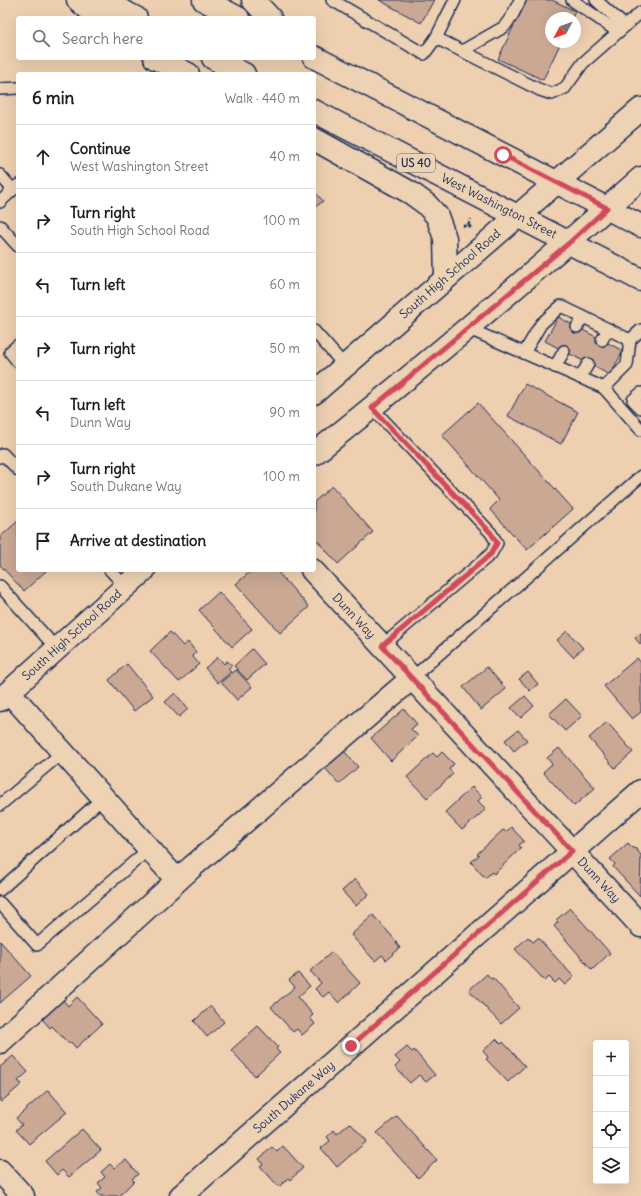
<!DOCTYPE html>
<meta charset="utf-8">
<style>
:root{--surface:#fff;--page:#f6f6f6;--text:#202124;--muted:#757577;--line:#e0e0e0}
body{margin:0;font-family:Delius,sans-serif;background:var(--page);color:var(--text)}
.controls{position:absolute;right:12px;bottom:12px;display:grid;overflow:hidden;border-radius:4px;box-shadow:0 4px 16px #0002}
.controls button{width:36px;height:36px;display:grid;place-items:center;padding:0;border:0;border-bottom:1px solid var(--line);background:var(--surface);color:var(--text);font:20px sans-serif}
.compass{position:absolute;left:545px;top:12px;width:36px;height:36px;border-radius:50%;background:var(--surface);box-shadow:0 4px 16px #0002;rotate:229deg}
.stop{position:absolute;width:12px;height:12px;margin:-9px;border:3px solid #d1495b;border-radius:50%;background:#fff}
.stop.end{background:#d1495b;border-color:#fff;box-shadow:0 1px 4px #0008}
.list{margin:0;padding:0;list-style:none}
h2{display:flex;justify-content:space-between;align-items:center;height:52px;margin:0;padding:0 16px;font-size:17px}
h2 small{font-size:13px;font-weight:400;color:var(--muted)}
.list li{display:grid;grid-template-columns:26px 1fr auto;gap:12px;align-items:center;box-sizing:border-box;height:64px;padding:0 16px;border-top:1px solid var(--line)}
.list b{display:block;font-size:15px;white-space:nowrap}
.list p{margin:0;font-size:13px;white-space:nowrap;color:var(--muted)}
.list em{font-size:13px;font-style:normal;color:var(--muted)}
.icon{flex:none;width:22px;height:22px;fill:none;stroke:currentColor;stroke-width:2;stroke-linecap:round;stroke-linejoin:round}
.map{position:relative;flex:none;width:641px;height:1196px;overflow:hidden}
.search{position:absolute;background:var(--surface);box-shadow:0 4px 16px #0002;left:16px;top:16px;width:300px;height:44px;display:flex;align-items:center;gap:10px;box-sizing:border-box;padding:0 14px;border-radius:4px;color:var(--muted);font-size:15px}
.panel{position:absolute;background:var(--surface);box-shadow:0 4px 16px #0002;left:16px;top:72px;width:300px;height:500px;border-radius:4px}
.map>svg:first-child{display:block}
</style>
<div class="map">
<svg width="641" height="1196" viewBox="0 0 641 1196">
<rect width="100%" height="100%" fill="#eecfb0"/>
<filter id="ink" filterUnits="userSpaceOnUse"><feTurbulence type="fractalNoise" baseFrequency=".025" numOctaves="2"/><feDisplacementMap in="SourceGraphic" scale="8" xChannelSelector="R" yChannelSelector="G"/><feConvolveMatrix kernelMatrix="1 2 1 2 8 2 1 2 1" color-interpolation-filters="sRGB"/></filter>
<g filter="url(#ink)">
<g fill="#caa894" stroke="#1b2f5e">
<polygon points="379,0 434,0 421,23"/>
<polygon points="526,0 552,0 575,11 572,18 551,18 551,42 561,42 543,80 498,59"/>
<polygon points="314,191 323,201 314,208"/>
<polygon points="558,317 623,351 610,375 545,341"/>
<polygon points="525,384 578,412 561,444 508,416"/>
<polygon points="478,403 573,509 527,550 490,509 499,500 442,435"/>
<polygon points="332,486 373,532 338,564 314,537 314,502"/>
<polygon points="18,521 18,570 47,570 24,591 0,565 0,537"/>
<polygon points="252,570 276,570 309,607 280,633 236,584"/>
<polygon points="219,592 252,629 232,647 199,610"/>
<polygon points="567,631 583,648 573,657 557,640"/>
<polygon points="170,632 183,646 188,642 196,652 192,656 199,664 179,682 150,651"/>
<polygon points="641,633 641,645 635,638"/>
<polygon points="252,649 265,664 247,680 234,666"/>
<polygon points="218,657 224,664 227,661 232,665 228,669 231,672 218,683 205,668"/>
<polygon points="637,658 641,663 641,712 632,719 604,686"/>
<polygon points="127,664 153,696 134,711 109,680"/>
<polygon points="487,667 506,689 481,710 463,687"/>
<polygon points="236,670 252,687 237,700 221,682"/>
<polygon points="528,672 538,684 530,691 519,679"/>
<polygon points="175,693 188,709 179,717 165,702"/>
<polygon points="525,696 534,706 521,718 511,708"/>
<polygon points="566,699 582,716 565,731 549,714"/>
<polygon points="404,709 417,724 411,729 418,736 391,761 371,738"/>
<polygon points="607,722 633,752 615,768 589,738"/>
<polygon points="518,730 527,740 514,751 505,740"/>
<polygon points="559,748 595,788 574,806 543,772 552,764 547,758"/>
<polygon points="344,751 358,767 339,784 325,768"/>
<polygon points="442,752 454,764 449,769 453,774 427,798 407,777 433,753 437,757"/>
<polygon points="472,787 482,797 478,801 486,809 462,830 445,812"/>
<polygon points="511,827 524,841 519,845 521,848 494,874 492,872 485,878 471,862 479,855 477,854 503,830 506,832"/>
<polygon points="628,843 634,849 635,848 641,855 640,896 613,867 615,864 610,859"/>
<polygon points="355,879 369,894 356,906 342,891"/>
<polygon points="570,908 610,953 592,970 554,926 558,922 556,920"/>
<polygon points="373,915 397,942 396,943 400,948 386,960 382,955 375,961 351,935"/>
<polygon points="528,937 533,942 538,938 574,977 565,985 559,979 555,983 549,977 545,981 515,949"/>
<polygon points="0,941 31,976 0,1003"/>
<polygon points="332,952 360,983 339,1003 329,992 323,997 315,989 321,983 310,971"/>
<polygon points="298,973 310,986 298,997 313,1015 310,1018 315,1024 302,1035 297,1029 293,1032 271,1007 295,987 289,980"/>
<polygon points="487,974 491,979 493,978 519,1008 501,1024 469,990"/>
<polygon points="77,997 102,1024 76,1048 71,1042 69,1044 52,1026 50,1028 42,1019 63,1000 68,1006"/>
<polygon points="211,1006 224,1022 207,1037 194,1021"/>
<polygon points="258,1026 278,1047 276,1049 280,1053 255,1076 231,1050"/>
<polygon points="496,1039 501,1044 503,1042 525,1066 508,1082 486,1059 488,1057 483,1051"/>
<polygon points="407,1047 412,1052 414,1050 435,1075 426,1082 419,1075 410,1083 395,1067 400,1062 395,1057"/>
<polygon points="13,1056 28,1072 18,1081 22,1084 1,1102 0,1101 0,1067"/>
<polygon points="48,1090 67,1112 29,1144 16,1130 22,1125 16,1118"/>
<polygon points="397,1116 437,1160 418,1178 377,1133"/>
<polygon points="350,1123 367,1141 337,1167 321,1148 330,1141 327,1137 334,1130 337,1134"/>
<polygon points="82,1129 101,1150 69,1177 62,1170 57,1175 45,1161"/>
<polygon points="283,1146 303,1168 290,1180 288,1178 279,1187 260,1166 263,1164 259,1159 272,1147 277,1152"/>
<polygon points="126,1160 138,1174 132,1179 134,1181 119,1196 100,1196 97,1192 102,1188 98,1183 105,1177 101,1172 110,1164 114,1168"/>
</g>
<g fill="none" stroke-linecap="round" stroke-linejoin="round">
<g stroke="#1b2f5e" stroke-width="14">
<g id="lane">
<polyline points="332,0 424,54 436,38 455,0"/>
<polyline points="572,0 618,32"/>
<polyline points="596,0 625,26"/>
<polyline points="436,38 540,90 552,94 565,88 583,63 641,12"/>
<polyline points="462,51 504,27 512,16 520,0"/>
<polyline points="0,89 18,88"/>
<polyline points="0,175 13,190"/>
<polyline points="0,202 18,185"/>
<polyline points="0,226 18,246"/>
<polyline points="577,327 583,317"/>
<polyline points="467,328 604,388 641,430"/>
<polyline points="314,331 344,365"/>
<polyline points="602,340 608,329"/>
<polyline points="18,345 10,352 18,362"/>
<polyline points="524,353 541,324 561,306 630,340"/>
<polyline points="555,367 564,351"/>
<polyline points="580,378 588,364"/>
<polyline points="604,388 627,365 630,340 641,330"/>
<polyline points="641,393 633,400 641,408"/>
<polyline points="372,408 491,533 497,543 491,554 382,646"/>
<polyline points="0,457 3,454 18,470"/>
<polyline points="110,570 126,587"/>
<polyline points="0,586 57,649"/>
<polyline points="412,678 641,476"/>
<polyline points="0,805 63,752"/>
<polyline points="0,890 104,797"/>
<polyline points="0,903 37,945 149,849"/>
</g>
</g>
<g stroke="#1b2f5e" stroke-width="25">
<g id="street">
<polyline points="312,570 641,926"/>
<polyline points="9,692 177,880"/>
<polyline points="0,1042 192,867 412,678"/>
<polyline points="181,1196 641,791"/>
</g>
</g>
<g stroke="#1b2f5e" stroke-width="25">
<g id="secondary">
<polyline points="314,393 641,109"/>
<path d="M314,454C426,365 534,273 641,178"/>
<polyline points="0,700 144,570"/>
<polyline points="0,1171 23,1196"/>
</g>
</g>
<g stroke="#1b2f5e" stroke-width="25">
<g id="primary">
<polyline points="78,0 99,18"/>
<polyline points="101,0 136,18"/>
<polyline points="204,0 238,18"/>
<polyline points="314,57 641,226"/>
<polyline points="155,58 188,74"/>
<polyline points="213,58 244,74"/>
<polyline points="314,111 641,280"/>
<polyline points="314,139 411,193 426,204 437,216 445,238 446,277"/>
</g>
</g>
<g stroke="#1b2f5e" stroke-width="25">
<polyline id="highway" points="253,0 270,18"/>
</g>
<g stroke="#1b2f5e" stroke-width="2.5" stroke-dasharray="3 3" stroke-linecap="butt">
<polyline points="468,225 471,219"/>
<polyline points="463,226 468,225 473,229"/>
</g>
<use href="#lane" stroke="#edd2b4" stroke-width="11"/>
<use href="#street" stroke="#edd2b4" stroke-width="22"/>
<use href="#secondary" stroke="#edd2b4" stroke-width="22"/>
<use href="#primary" stroke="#edd2b4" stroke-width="22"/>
<use href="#highway" stroke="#edd2b4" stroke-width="22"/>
</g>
</g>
<g fill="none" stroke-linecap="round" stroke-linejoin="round" filter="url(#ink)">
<polyline stroke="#d1495b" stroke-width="5" points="351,1046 572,851 382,646 491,554 497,543 491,533 372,408 569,243 607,208 503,155"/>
</g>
<g text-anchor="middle" stroke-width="3.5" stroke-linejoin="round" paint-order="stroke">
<rect fill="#edd2b4" stroke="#5a6078" stroke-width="1" x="397" y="154" width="38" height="18" rx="3"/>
<g font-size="11" font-weight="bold" fill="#1b2f5e">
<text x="416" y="167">US 40</text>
</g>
<g font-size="12" fill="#1b2f5e" stroke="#edd2b4">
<text transform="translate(499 206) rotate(27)" y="4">West Washington Street</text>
<text transform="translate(450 274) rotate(-41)" y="4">South High School Road</text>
<text transform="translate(354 616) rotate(47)" y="4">Dunn Way</text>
<text transform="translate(72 635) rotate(-42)" y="4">South High School Road</text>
<text transform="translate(599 880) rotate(47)" y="4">Dunn Way</text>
<text transform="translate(294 1097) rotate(-41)" y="4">South Dukane Way</text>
</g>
</g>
</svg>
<div class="controls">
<button>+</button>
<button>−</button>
<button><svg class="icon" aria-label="locate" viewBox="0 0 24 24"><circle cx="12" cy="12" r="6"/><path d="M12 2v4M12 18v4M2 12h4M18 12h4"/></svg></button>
<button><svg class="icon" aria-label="layers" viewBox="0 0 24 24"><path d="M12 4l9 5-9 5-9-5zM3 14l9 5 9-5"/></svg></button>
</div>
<svg class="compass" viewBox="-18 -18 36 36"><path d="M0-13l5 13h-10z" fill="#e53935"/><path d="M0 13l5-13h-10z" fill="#757577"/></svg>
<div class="stop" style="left:503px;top:155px"></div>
<div class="stop end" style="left:351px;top:1046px"></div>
<div class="search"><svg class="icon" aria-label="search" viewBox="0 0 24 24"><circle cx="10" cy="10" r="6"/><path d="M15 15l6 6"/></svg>Search here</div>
<section class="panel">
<h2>6 min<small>Walk · 440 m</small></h2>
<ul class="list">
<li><svg class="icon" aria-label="ahead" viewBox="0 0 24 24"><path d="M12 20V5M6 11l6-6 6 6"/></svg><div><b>Continue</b><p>West Washington Street</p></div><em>40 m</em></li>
<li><svg class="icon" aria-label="right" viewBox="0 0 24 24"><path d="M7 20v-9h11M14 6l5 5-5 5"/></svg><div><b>Turn right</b><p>South High School Road</p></div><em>100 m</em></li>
<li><svg class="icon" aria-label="left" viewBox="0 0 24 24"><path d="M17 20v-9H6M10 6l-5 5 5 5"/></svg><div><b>Turn left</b></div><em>60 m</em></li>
<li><svg class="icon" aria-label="right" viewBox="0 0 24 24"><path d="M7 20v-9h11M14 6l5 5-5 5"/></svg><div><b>Turn right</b></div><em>50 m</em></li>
<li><svg class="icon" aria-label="left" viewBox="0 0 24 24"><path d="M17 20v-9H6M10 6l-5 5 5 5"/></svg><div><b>Turn left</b><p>Dunn Way</p></div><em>90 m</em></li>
<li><svg class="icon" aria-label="right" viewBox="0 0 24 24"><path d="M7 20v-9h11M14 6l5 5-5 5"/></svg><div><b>Turn right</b><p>South Dukane Way</p></div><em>100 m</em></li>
<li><svg class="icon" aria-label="arrive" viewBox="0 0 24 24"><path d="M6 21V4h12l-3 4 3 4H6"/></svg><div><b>Arrive at destination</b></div></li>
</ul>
</section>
</div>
